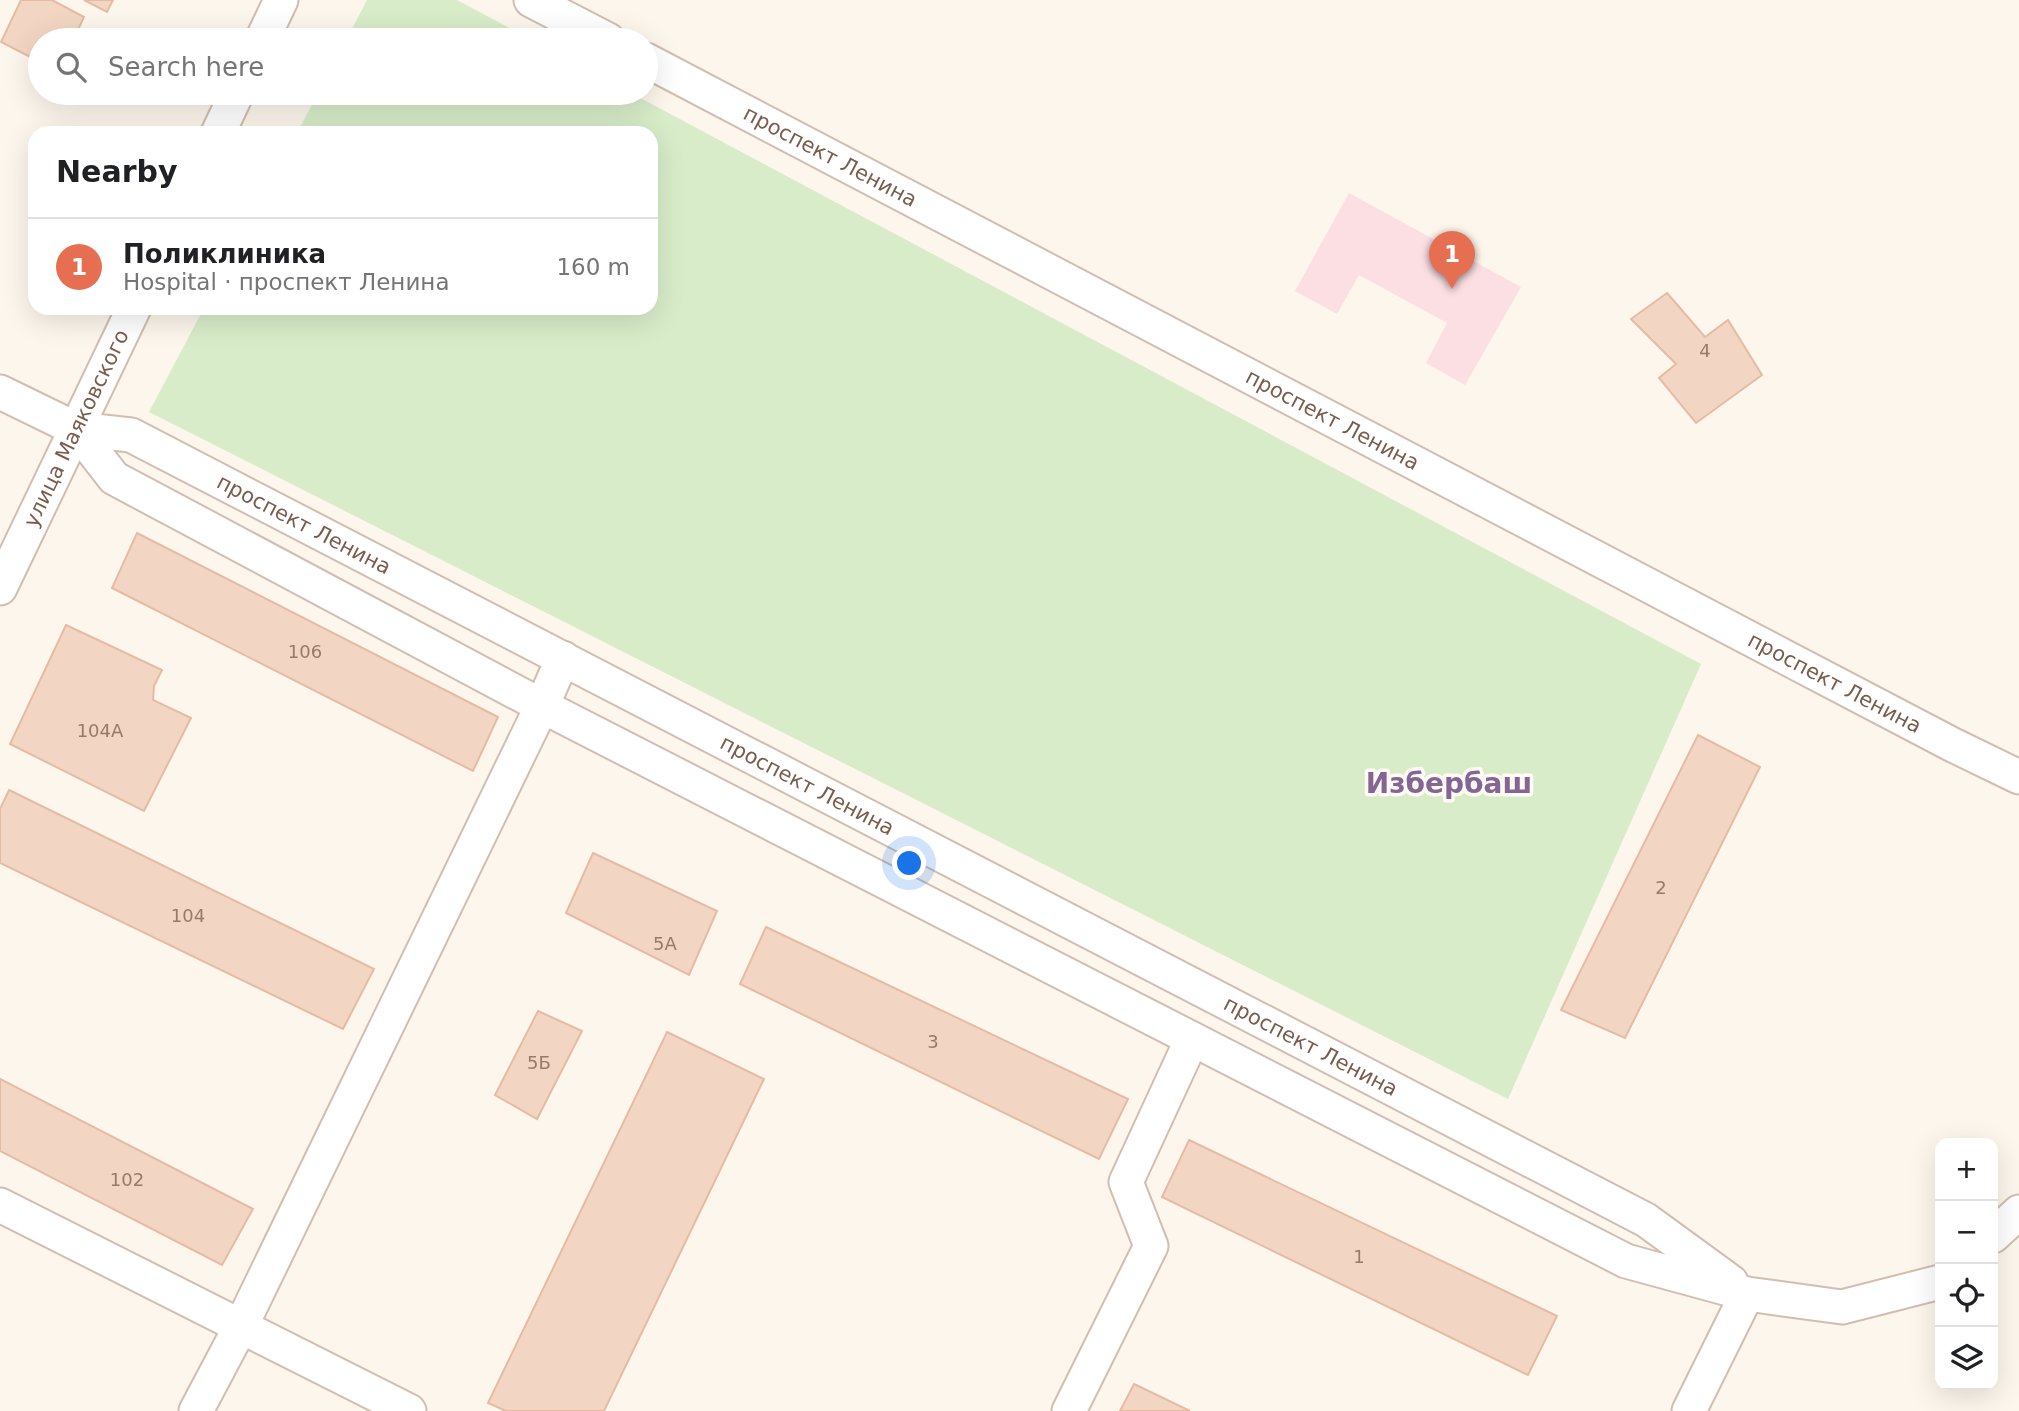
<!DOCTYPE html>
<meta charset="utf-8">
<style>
:root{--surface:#fff;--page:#f2f2f2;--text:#202124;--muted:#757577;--line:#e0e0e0;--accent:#e76f51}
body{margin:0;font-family:"DejaVu Sans",sans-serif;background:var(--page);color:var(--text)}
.controls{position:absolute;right:21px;bottom:21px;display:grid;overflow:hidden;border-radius:14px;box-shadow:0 7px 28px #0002}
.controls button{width:63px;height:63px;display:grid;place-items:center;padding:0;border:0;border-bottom:2px solid var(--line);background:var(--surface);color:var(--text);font:35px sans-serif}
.you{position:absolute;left:910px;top:864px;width:24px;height:24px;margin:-18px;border:5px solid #fff;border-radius:50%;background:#1a73e8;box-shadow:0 0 0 10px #1a73e833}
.badge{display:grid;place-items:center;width:46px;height:46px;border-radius:50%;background:var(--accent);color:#fff;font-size:23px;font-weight:700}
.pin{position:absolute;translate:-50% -58px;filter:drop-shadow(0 2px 4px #0008)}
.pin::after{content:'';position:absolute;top:37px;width:24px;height:21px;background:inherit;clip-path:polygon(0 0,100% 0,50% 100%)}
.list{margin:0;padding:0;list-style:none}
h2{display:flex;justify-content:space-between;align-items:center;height:91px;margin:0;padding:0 28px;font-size:30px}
h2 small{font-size:23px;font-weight:400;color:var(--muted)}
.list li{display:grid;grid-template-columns:46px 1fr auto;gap:21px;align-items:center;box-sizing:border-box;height:98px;padding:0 28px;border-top:2px solid var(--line)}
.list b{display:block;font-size:26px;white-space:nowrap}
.list p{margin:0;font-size:23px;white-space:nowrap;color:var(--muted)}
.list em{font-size:23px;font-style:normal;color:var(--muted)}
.icon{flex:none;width:38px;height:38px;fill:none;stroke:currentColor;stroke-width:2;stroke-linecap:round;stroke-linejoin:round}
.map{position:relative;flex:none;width:2019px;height:1411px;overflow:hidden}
.search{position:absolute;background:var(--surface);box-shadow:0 7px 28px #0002;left:28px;top:28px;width:630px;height:77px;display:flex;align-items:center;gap:18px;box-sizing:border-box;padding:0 24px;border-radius:38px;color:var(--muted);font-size:26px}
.panel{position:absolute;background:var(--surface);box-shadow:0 7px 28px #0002;left:28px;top:126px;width:630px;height:189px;border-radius:21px}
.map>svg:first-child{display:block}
</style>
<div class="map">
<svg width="2019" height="1411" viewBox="0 0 2019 1411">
<rect width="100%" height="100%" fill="#fdf6ec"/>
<polygon fill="#fbdfe3" points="1349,193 1521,287 1465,385 1426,363 1447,323 1359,275 1337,314 1295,291"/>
<g fill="#d8ecc9">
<polygon points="367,0 457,0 532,40 346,40"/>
<polygon points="318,93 631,93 1701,664 1508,1099 149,412 204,308 651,308 651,133 297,133"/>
</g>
<g fill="#f3d5c3" stroke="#e6bba3" stroke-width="2">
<polygon points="21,0 52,0 84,17 77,32 85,40 40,40 40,62 1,42"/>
<polygon points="84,0 113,0 107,12"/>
<polygon points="1667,293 1705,337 1728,320 1762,375 1696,423 1659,378 1676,364 1631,319"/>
<polygon points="137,533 498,717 473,771 112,588"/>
<polygon points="66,625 162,670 154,686 153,700 191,718 144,811 10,744"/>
<polygon points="1698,735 1760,767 1625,1038 1561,1010"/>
<polygon points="9,790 374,969 343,1029 0,863 0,809"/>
<polygon points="593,853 717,911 689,975 566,913"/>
<polygon points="766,927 1128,1099 1099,1159 740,984"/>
<polygon points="538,1011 582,1031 537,1119 495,1095"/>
<polygon points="667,1032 764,1079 604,1411 506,1411 488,1403"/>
<polygon points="0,1079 253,1209 222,1265 0,1151"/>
<polygon points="1189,1140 1557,1316 1528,1375 1162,1197"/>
<polygon points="1134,1384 1190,1411 1120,1411"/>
</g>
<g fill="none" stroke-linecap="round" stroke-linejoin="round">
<g stroke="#d1beb0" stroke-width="37">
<g id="minor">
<polyline points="531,0 608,40"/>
<polyline points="262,40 281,0"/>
<path id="s1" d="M646,60L1953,745L2019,777"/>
<polyline points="218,133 237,93"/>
<polyline points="0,392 76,429 114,478 542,706 1626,1261 1747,1294 1842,1307 1940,1282"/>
<path id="s2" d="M76,429L131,435L1646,1220L1731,1282"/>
<path id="s3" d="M0,588L134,308"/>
<polyline points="0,1205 409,1411"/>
<polyline points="1993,1236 2019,1212"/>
<polyline points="196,1411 241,1326 542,706 563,658"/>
<polyline points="1069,1411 1151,1246 1126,1182 1192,1039"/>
<polyline points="1689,1411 1747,1294"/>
</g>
</g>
<use href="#minor" stroke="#fff" stroke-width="33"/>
</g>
<g text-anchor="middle" stroke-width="7" stroke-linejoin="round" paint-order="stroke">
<g font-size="18" fill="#987a6a">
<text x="1705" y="357">4</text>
<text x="305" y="658">106</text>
<text x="100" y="737">104А</text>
<text x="1661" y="894">2</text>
<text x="188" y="922">104</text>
<text x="665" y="950">5А</text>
<text x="933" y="1048">3</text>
<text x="539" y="1069">5Б</text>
<text x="127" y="1186">102</text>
<text x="1359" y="1263">1</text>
</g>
<g font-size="21" fill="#7a5c4d" stroke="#fffaf3">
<text dy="7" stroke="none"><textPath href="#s1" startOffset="208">проспект Ленина</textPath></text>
<text dy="7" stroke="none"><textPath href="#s1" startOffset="775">проспект Ленина</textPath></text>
<text dy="7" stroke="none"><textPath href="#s3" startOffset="177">улица Маяковского</textPath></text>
<text dy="7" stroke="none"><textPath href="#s2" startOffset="250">проспект Ленина</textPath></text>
<text dy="7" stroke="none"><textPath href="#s1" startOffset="1342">проспект Ленина</textPath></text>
<text dy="7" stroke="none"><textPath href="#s2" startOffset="817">проспект Ленина</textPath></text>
<text dy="7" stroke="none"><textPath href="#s2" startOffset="1384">проспект Ленина</textPath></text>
</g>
<g font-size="28" font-weight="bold" fill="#846695" stroke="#fffaf3">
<text x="1449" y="793">Избербаш</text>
</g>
</g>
</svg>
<div class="controls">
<button>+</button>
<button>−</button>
<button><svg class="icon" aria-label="locate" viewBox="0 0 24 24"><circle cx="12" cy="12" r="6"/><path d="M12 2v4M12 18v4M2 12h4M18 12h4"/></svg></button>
<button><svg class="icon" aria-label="layers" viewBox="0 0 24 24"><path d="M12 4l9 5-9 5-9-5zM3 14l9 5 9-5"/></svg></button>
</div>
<div class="you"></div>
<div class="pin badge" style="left:1452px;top:289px">1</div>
<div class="search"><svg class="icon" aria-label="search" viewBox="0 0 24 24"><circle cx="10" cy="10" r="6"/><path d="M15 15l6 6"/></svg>Search here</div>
<section class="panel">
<h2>Nearby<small></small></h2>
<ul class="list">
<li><span class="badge">1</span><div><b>Поликлиника</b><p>Hospital · проспект Ленина</p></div><em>160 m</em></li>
</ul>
</section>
</div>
